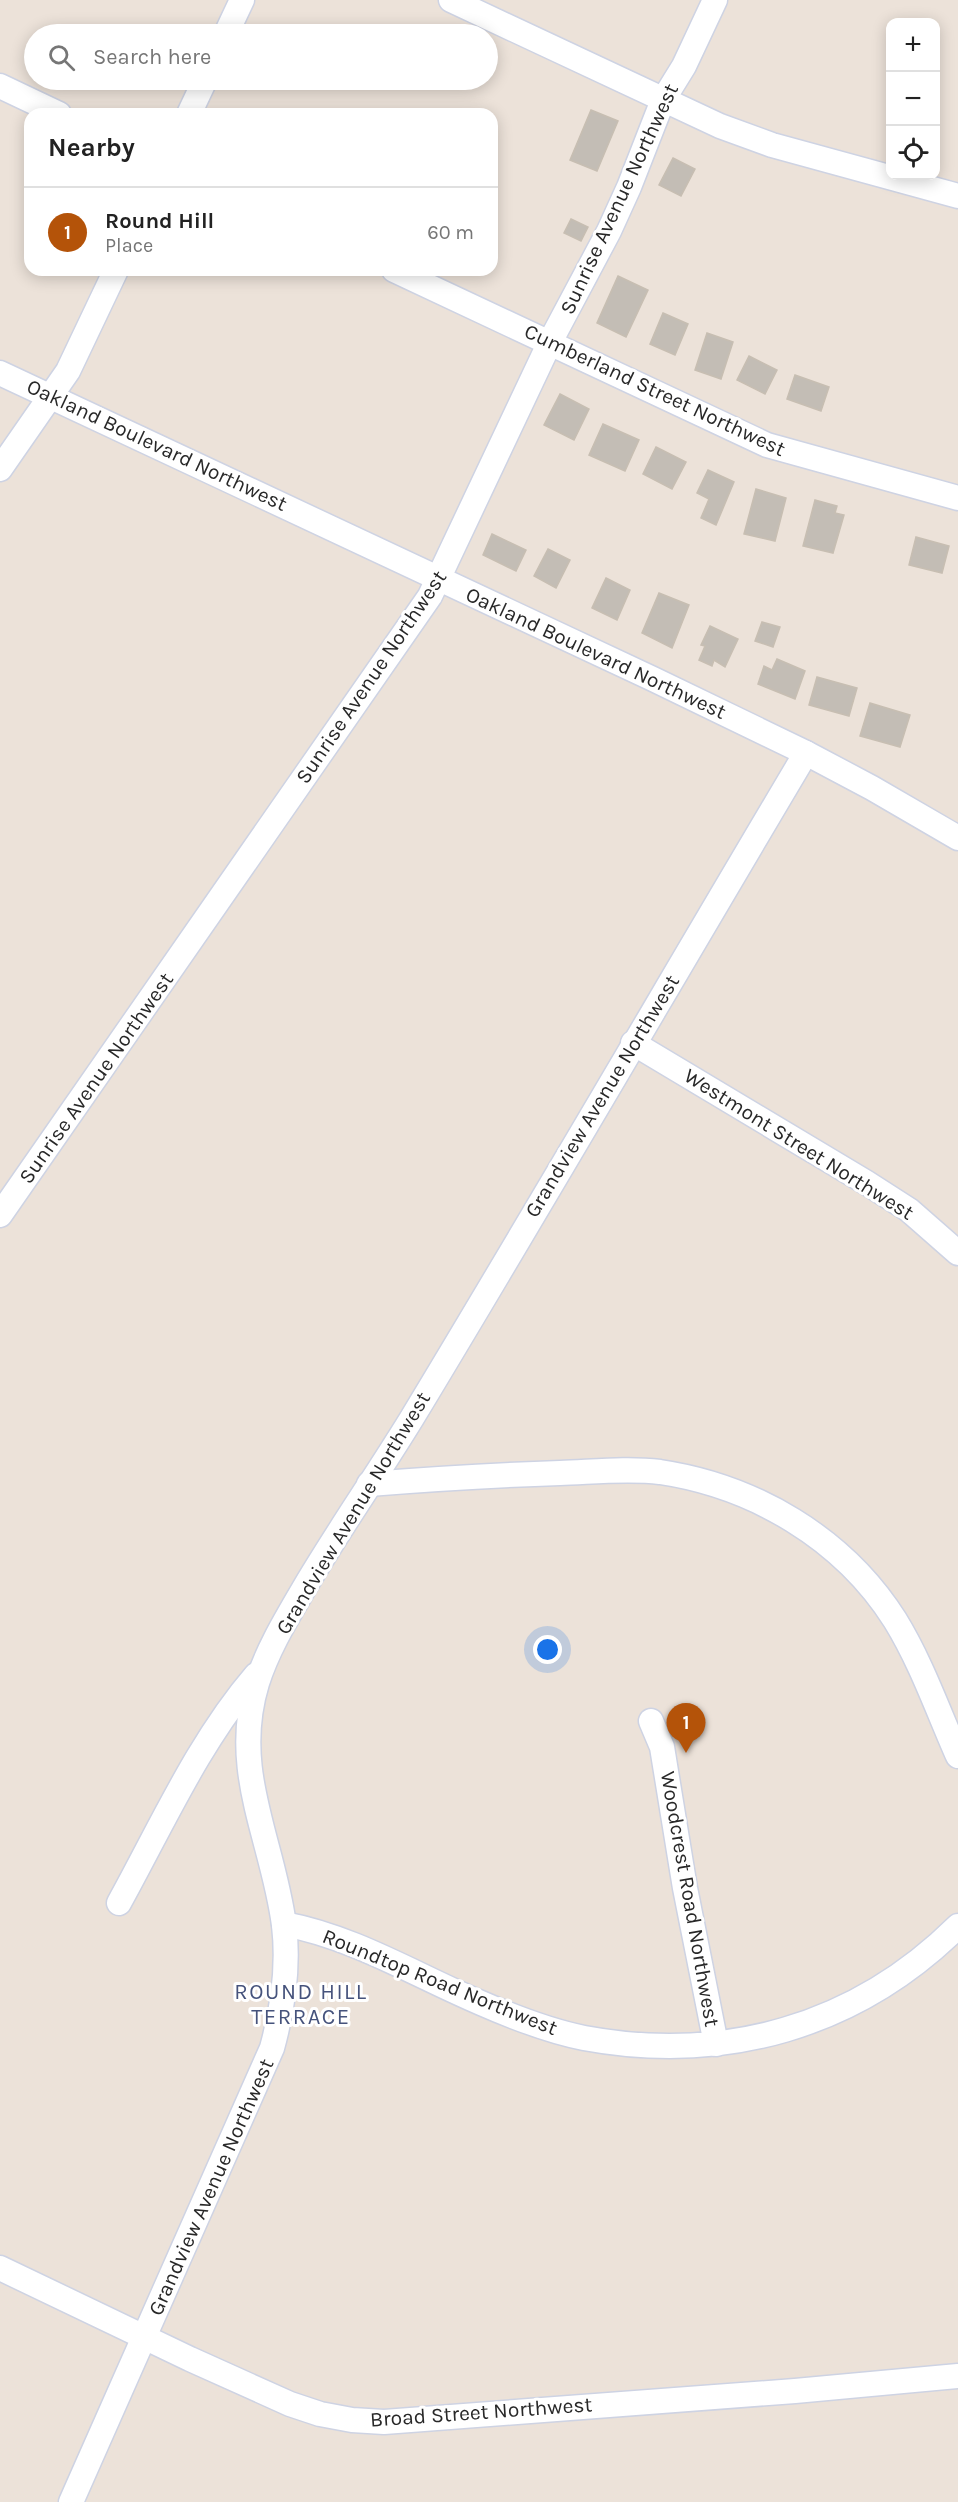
<!DOCTYPE html>
<meta charset="utf-8">
<style>
:root{--surface:#fff;--page:#f6f6f6;--text:#222;--muted:#767676;--line:#e0e0e0;--accent:#b45309}
body{margin:0;font-family:Karla,sans-serif;background:var(--page);color:var(--text)}
.controls{position:absolute;right:18px;top:18px;display:grid;overflow:hidden;border-radius:12px;box-shadow:0 3px 15px #0003}
.controls button{width:54px;height:54px;display:grid;place-items:center;padding:0;border:0;border-bottom:2px solid var(--line);background:var(--surface);color:var(--text);font:30px sans-serif}
.you{position:absolute;left:548px;top:1650px;width:21px;height:21px;margin:-15px;border:4px solid #fff;border-radius:50%;background:#1a73e8;box-shadow:0 0 0 9px #1a73e833}
.badge{display:grid;place-items:center;width:39px;height:39px;border-radius:50%;background:var(--accent);color:#fff;font-size:20px;font-weight:700}
.pin{position:absolute;translate:-50% -50px;filter:drop-shadow(0 2px 3px #0008)}
.pin::after{content:'';position:absolute;top:32px;width:21px;height:18px;background:inherit;clip-path:polygon(0 0,100% 0,50% 100%)}
.list{margin:0;padding:0;list-style:none}
h2{display:flex;justify-content:space-between;align-items:center;height:78px;margin:0;padding:0 24px;font-size:26px}
h2 small{font-size:20px;font-weight:400;color:var(--muted)}
.list li{display:grid;grid-template-columns:39px 1fr auto;gap:18px;align-items:center;box-sizing:border-box;height:90px;padding:0 24px;border-top:2px solid var(--line)}
.list b{display:block;font-size:22px;white-space:nowrap}
.list p{margin:0;font-size:20px;white-space:nowrap;color:var(--muted)}
.list em{font-size:20px;font-style:normal;color:var(--muted)}
.icon{flex:none;width:33px;height:33px;fill:none;stroke:currentColor;stroke-width:2;stroke-linecap:round;stroke-linejoin:round}
.map{position:relative;flex:none;width:958px;height:2502px;overflow:hidden}
.search{position:absolute;background:var(--surface);box-shadow:0 3px 15px #0003;left:24px;top:24px;width:474px;height:66px;display:flex;align-items:center;gap:15px;box-sizing:border-box;padding:0 21px;border-radius:33px;color:var(--muted);font-size:22px}
.panel{position:absolute;background:var(--surface);box-shadow:0 3px 15px #0003;left:24px;top:108px;width:474px;height:168px;border-radius:18px}
.map>svg:first-child{display:block}
</style>
<div class="map">
<svg width="958" height="2502" viewBox="0 0 958 2502">
<rect width="100%" height="100%" fill="#ece2d9"/>
<g fill="#c3bdb5" stroke="#c7beb2" stroke-width="1.5">
<polygon points="591,110 618,121 597,171 570,160"/>
<polygon points="673,158 695,169 681,196 659,185"/>
<polygon points="571,219 588,227 581,241 564,233"/>
<polygon points="618,276 648,290 626,337 597,323"/>
<polygon points="663,313 688,324 675,355 650,344"/>
<polygon points="707,333 733,342 721,379 695,370"/>
<polygon points="749,356 777,370 765,394 737,380"/>
<polygon points="795,375 829,387 821,411 787,399"/>
<polygon points="560,394 589,409 574,440 544,425"/>
<polygon points="603,424 639,440 625,471 589,455"/>
<polygon points="656,447 686,462 672,489 643,474"/>
<polygon points="708,470 734,482 716,525 701,518 709,499 697,493"/>
<polygon points="756,489 786,498 775,541 744,534"/>
<polygon points="815,500 837,506 835,513 844,515 833,553 803,546"/>
<polygon points="492,534 526,550 516,571 483,555"/>
<polygon points="916,537 949,546 942,573 909,565"/>
<polygon points="548,549 570,560 556,588 534,576"/>
<polygon points="606,578 630,590 617,620 592,608"/>
<polygon points="659,593 689,605 672,648 642,633"/>
<polygon points="762,622 780,627 773,647 755,641"/>
<polygon points="710,626 738,639 725,667 714,660 712,666 699,660 705,646 701,645"/>
<polygon points="777,659 805,671 795,699 758,684 764,666 772,670"/>
<polygon points="817,677 857,688 849,716 809,705"/>
<polygon points="870,703 910,715 900,747 860,736"/>
</g>
<g fill="none" stroke-linecap="round" stroke-linejoin="round">
<g stroke="#ced3e3" stroke-width="27">
<g id="minor">
<polyline points="451,0 720,126 772,145 958,196"/>
<polyline points="226,34 242,0"/>
<polyline points="0,86 59,114"/>
<polyline points="189,114 205,80"/>
<polyline points="394,270 767,445 958,498"/>
<polyline points="0,373 653,679 806,753 872,788 958,838"/>
<polyline points="0,469 68,371 116,270"/>
<polyline points="633,1043 867,1183 909,1210 958,1253"/>
<polyline points="0,1215 430,596 550,342 609,231 629,187 663,100 684,66 715,0"/>
<path d="M369,1484C432,1479 496,1475 560,1473C592,1472 627,1468 660,1472C754,1486 843,1538 895,1620C921,1662 938,1711 958,1756"/>
<polyline points="651,1721 662,1747 685,1888 716,2044"/>
<path d="M119,1903C161,1827 199,1741 256,1675"/>
<path d="M284,1924C354,1937 415,1975 481,2003C513,2017 549,2031 584,2038C724,2064 856,2027 958,1926"/>
<polyline points="0,2268 190,2359 290,2404 320,2414 352,2420 384,2422 795,2391 958,2376"/>
<path d="M71,2502L272,2048C283,2008 289,1967 284,1925C273,1840 230,1771 257,1683C268,1648 288,1616 306,1585C340,1528 377,1475 412,1418C545,1198 674,975 806,753"/>
</g>
</g>
<use href="#minor" stroke="#fff" stroke-width="24"/>
</g>
<g text-anchor="middle" stroke-width="6" stroke-linejoin="round" paint-order="stroke">
<g font-size="21" fill="#282828" stroke="#fff">
<text transform="translate(619 199) rotate(-65)" y="7">Sunrise Avenue Northwest</text>
<text transform="translate(655 390) rotate(25)" y="7">Cumberland Street Northwest</text>
<text transform="translate(157 445) rotate(25)" y="7">Oakland Boulevard Northwest</text>
<text transform="translate(596 653) rotate(25)" y="7">Oakland Boulevard Northwest</text>
<text transform="translate(371 677) rotate(-56)" y="7">Sunrise Avenue Northwest</text>
<text transform="translate(96 1078) rotate(-55)" y="7">Sunrise Avenue Northwest</text>
<text transform="translate(602 1096) rotate(-59)" y="7">Grandview Avenue Northwest</text>
<text transform="translate(799 1144) rotate(32)" y="7">Westmont Street Northwest</text>
<text transform="translate(353 1513) rotate(-59)" y="7">Grandview Avenue Northwest</text>
<text transform="translate(690 1899) rotate(80)" y="7">Woodcrest Road Northwest</text>
<text transform="translate(440 1982) rotate(22)" y="7">Roundtop Road Northwest</text>
<text transform="translate(211 2187) rotate(-66)" y="7">Grandview Avenue Northwest</text>
<text transform="translate(481 2412) rotate(-4)" y="7">Broad Street Northwest</text>
</g>
<g font-size="22" letter-spacing="1.5" fill="#46537c" stroke="#fff">
<text x="301" y="1999">ROUND HILL<tspan x="301" dy="25">TERRACE</tspan></text>
</g>
</g>
</svg>
<div class="controls">
<button>+</button>
<button>−</button>
<button><svg class="icon" aria-label="locate" viewBox="0 0 24 24"><circle cx="12" cy="12" r="6"/><path d="M12 2v4M12 18v4M2 12h4M18 12h4"/></svg></button>
</div>
<div class="you"></div>
<div class="pin badge" style="left:686px;top:1753px">1</div>
<div class="search"><svg class="icon" aria-label="search" viewBox="0 0 24 24"><circle cx="10" cy="10" r="6"/><path d="M15 15l6 6"/></svg>Search here</div>
<section class="panel">
<h2>Nearby<small></small></h2>
<ul class="list">
<li><span class="badge">1</span><div><b>Round Hill</b><p>Place</p></div><em>60 m</em></li>
</ul>
</section>
</div>
